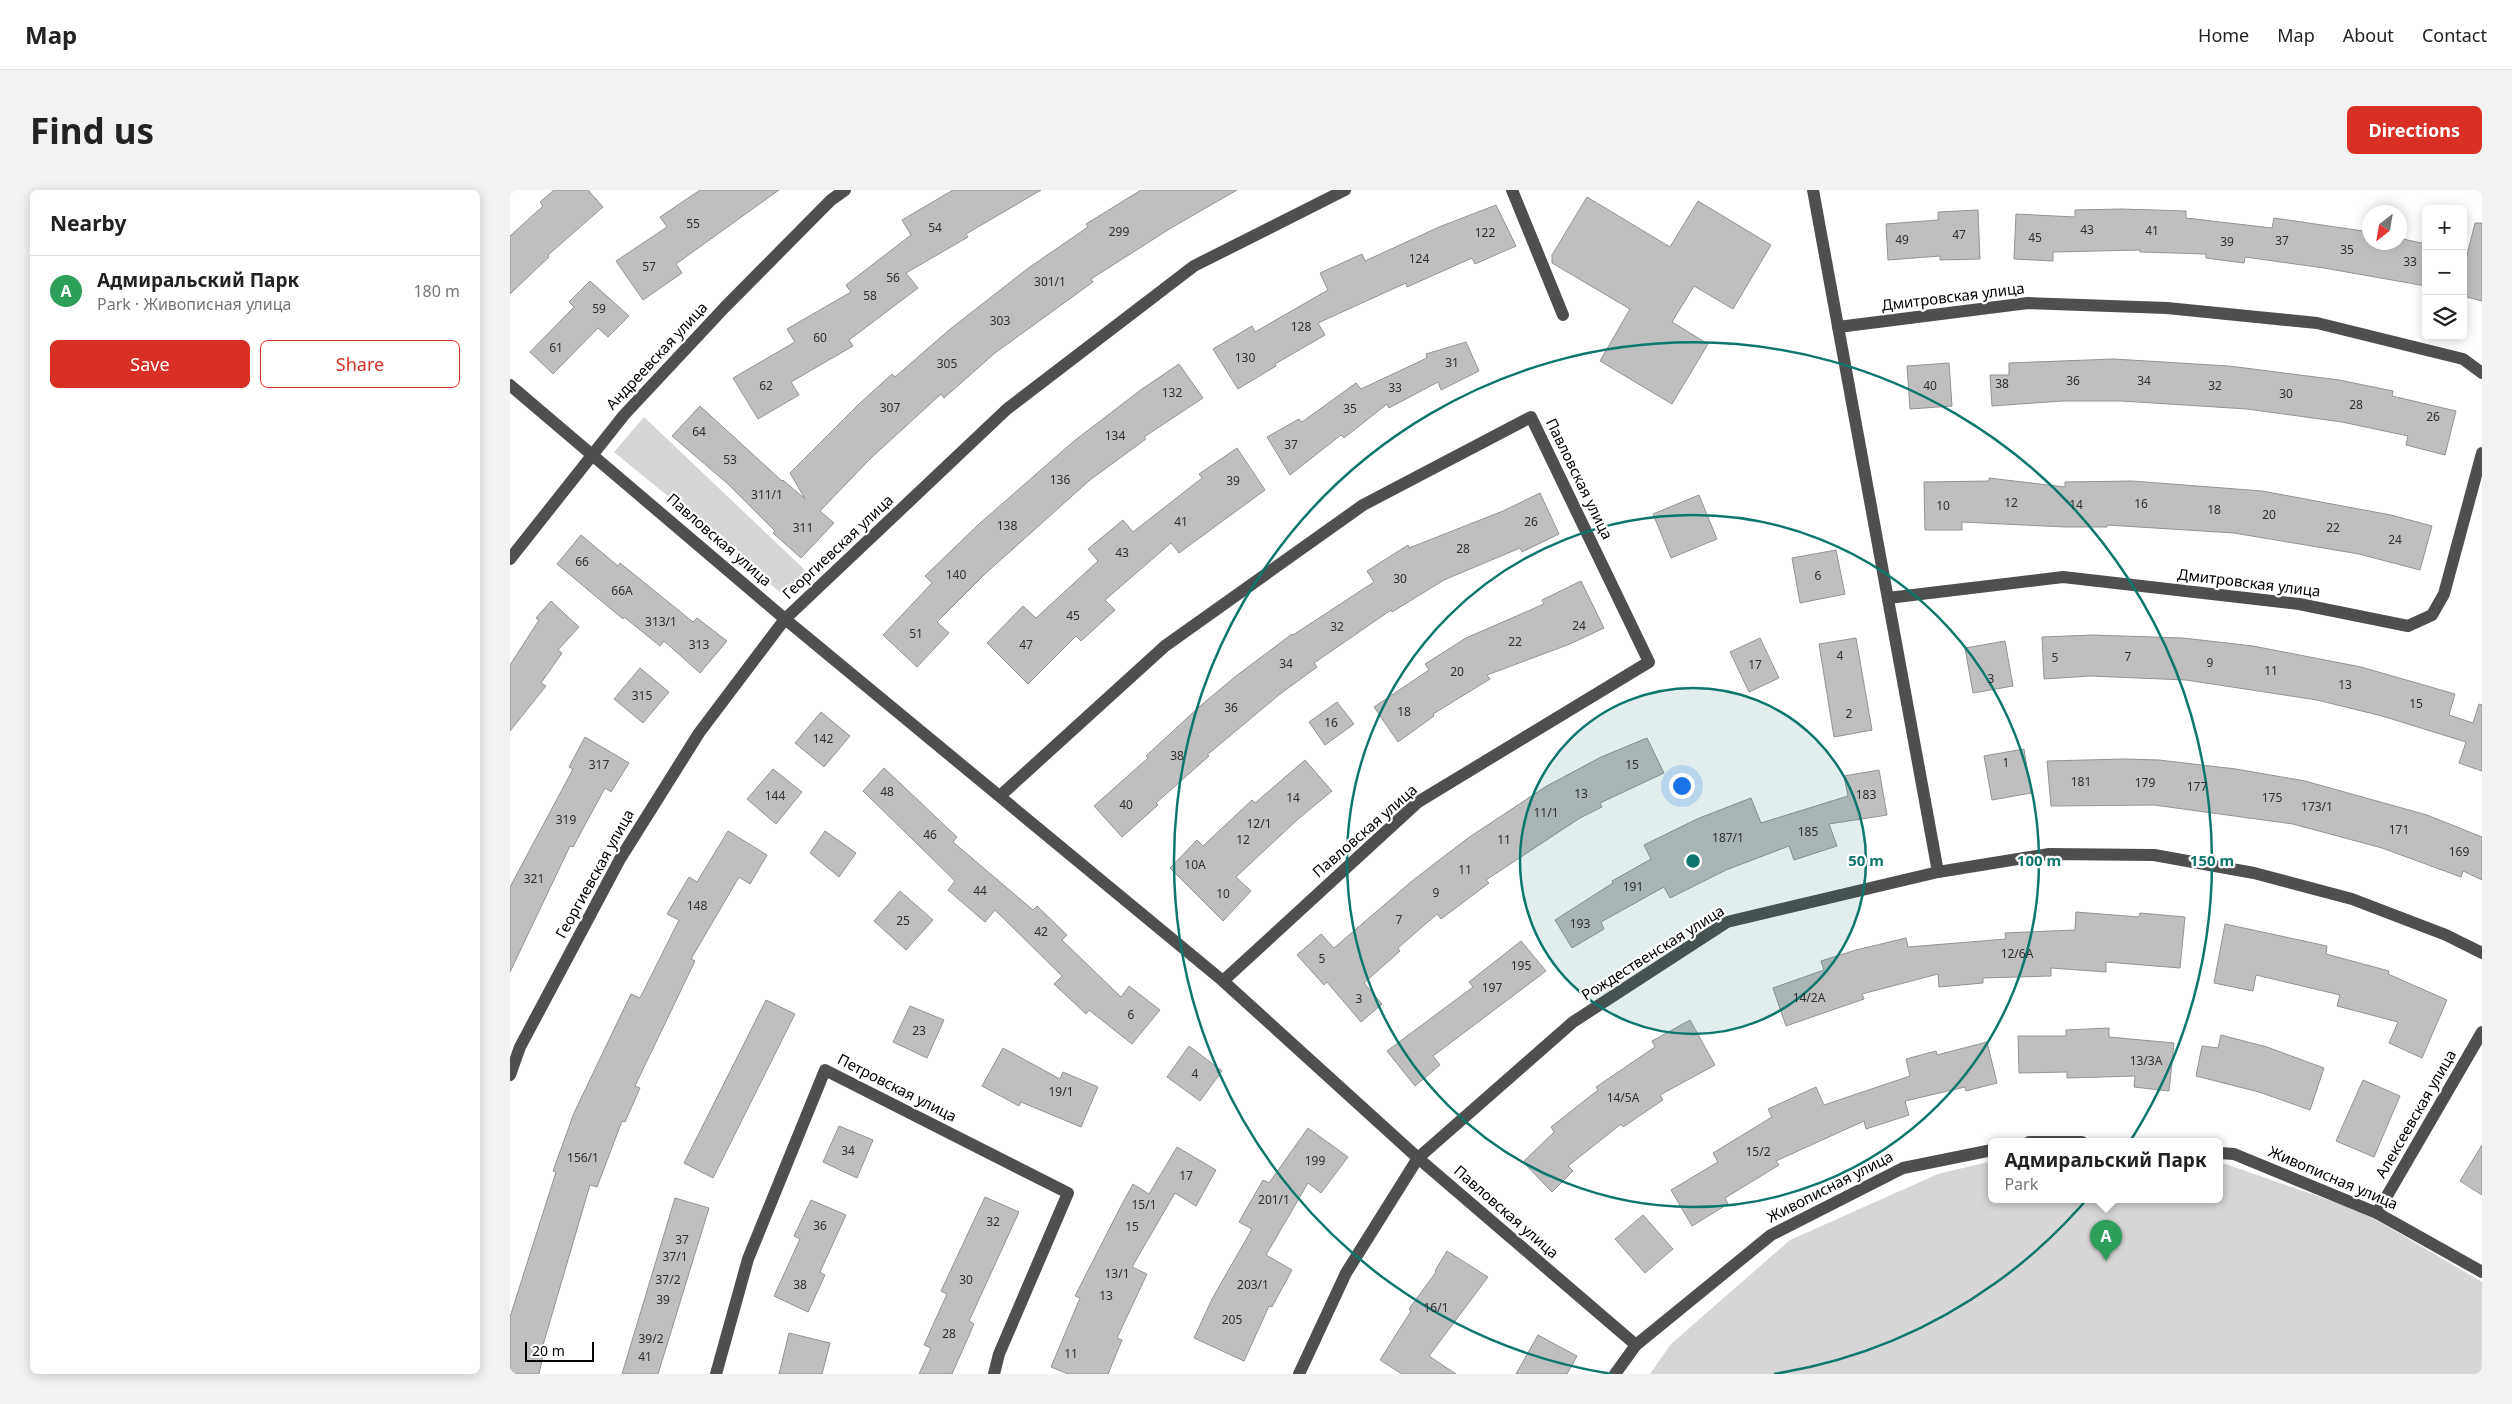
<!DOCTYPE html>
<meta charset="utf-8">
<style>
:root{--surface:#fff;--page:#f2f2f2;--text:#222;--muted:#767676;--line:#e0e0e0;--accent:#d93025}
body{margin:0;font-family:"Noto Sans",sans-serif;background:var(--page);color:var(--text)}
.controls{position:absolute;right:15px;top:15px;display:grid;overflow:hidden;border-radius:8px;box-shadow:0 2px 12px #0003}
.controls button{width:45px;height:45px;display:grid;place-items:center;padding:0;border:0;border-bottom:1px solid var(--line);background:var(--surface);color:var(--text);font:25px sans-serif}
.compass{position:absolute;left:1852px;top:15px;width:45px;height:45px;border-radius:50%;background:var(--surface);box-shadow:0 2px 12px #0003;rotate:211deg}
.scale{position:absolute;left:15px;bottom:12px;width:69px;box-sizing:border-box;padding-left:5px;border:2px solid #000;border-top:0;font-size:14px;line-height:18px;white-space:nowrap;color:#000;-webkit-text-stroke:4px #fff;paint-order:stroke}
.you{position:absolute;left:1171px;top:595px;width:18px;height:18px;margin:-12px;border:4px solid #fff;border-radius:50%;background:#1a73e8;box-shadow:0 0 0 8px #1a73e833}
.badge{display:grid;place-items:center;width:32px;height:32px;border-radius:50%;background:var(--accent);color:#fff;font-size:16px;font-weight:700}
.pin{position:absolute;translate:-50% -41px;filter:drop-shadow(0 1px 2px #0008)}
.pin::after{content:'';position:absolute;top:26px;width:18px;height:15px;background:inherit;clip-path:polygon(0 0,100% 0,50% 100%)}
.popup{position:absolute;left:1478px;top:948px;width:235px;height:65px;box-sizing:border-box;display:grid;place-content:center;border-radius:8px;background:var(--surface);filter:drop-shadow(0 1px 4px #0005);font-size:16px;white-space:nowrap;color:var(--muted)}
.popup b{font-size:19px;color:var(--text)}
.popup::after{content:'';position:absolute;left:50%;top:100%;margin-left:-10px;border:10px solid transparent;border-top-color:var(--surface)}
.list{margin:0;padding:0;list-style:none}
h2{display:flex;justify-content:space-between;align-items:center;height:65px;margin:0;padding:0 20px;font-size:21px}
h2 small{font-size:16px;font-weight:400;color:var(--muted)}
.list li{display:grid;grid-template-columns:32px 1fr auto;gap:15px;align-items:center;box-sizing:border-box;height:70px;padding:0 20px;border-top:1px solid var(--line)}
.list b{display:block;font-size:19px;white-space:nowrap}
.list p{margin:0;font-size:16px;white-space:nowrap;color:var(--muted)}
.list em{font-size:16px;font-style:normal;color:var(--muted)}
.actions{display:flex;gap:10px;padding:15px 20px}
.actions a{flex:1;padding:11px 0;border:1px solid var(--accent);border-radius:8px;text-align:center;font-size:18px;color:var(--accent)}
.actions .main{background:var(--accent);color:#fff}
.icon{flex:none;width:28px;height:28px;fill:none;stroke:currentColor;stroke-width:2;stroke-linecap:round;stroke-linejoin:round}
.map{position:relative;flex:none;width:1972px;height:1184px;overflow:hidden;border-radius:8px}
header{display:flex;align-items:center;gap:30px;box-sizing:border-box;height:70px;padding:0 25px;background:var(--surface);border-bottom:1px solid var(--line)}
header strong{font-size:24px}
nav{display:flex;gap:28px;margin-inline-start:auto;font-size:18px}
.intro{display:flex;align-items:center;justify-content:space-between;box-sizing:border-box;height:120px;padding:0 30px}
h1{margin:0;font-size:35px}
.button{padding:12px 22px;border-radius:8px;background:var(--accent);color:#fff;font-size:18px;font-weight:700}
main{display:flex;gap:30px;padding:0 30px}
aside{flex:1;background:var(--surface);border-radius:8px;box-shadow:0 2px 12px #0003}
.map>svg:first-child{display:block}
</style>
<header>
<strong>Map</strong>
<nav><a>Home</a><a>Map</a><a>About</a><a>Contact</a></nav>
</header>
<div class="intro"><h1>Find us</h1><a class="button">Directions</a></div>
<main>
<aside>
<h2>Nearby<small></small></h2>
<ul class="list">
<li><span class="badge" style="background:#2e9e5b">A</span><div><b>Адмиральский Парк</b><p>Park · Живописная улица</p></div><em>180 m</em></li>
</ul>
<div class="actions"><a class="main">Save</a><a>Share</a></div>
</aside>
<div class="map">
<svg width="1972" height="1184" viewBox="0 0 1972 1184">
<rect width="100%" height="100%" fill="#fff"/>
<g fill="#d6d6d6">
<polygon points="134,227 295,380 273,405 187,330 104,262"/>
<polygon points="1482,971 1482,1010 1710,1010 1710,972 1853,1022 1972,1092 1972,1184 1140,1184 1161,1154 1280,1050 1428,984"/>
</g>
<g fill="#bfbfbf" stroke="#939393">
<polygon points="44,0 78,0 93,17 38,65 39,67 0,104 0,46 33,16 30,12"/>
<polygon points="190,0 269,0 166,74 172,83 133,110 106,71 157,37 150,27"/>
<polygon points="443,0 531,0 456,44 458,47 396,83 408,98 339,150 343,156 281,192 289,205 248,229 223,188 285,152 277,139 341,102 336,95 401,45 392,30"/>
<polygon points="631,0 727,0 661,38 581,89 583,92 485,163 434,208 431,204 361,268 310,321 324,333 291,368 263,343 265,341 218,294 162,246 190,216 272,291 273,290 295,309 280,283 349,214 382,184 385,187 439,140 517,79 578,37 576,34"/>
<polygon points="1077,7 1160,57 1188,11 1261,55 1223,119 1184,96 1162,132 1198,154 1162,214 1090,171 1120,119 1042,73 1042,65"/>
<polygon points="986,15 1006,56 965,74 962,68 897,97 896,93 808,133 815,145 765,174 766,176 728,199 703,159 742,136 745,142 818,100 810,83 852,64 855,71 929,37"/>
<polygon points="1611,19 1676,21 1676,28 1762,38 1764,28 1860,42 1860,52 1892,52 1893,49 1916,54 1916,96 1814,78 1735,67 1734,73 1696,68 1696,64 1630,62 1630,60 1543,62 1543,71 1504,69 1506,24 1565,27 1565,20"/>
<polygon points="1468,20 1470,69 1430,70 1430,66 1378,70 1376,34 1428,30 1428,22"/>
<polygon points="1965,33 1972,33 1972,111 1953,106 1953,81"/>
<polygon points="80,91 119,126 98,147 88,138 43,184 20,162 64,117 59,112"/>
<polygon points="956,152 969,181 931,200 928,192 879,218 877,214 834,248 831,245 780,285 757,247 789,229 792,232 846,193 851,199 917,168 916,164"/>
<polygon points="1604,169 1719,176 1829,190 1883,201 1882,206 1946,221 1935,265 1896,255 1898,246 1832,232 1737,219 1612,211 1552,211 1482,216 1480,185 1499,185 1499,173"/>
<polygon points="1439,173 1442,216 1400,219 1397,176"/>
<polygon points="669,174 693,208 634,247 636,249 580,290 476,383 427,432 439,443 407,477 373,445 422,393 415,386 469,334 564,251 632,199"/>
<polygon points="727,258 755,300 669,363 661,353 595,410 605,420 571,451 566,446 518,494 477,453 513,416 526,428 588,371 578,359 613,330 623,342 692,288 689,284"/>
<polygon points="1479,288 1555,297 1555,292 1622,291 1752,301 1881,325 1922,336 1910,380 1849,364 1724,343 1597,335 1597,337 1555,337 1452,332 1452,340 1415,340 1414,292 1479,291"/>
<polygon points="1030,303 1049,344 1012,362 1010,358 934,390 882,422 881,420 804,473 807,477 770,504 697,565 699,566 646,613 648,615 612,647 584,616 638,568 636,566 689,517 726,486 782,444 783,445 864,392 857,381 898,355 899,358 993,321"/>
<polygon points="1189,305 1207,349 1161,368 1143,324"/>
<polygon points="71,345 108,376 110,373 183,432 187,428 217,451 190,483 154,451 150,456 114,427 113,429 47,374"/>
<polygon points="1326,360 1335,404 1290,413 1282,368"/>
<polygon points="1071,391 1094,438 1060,454 977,485 980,489 923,524 924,526 888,552 864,517 919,480 915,474 956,448 1034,414 1032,410"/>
<polygon points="41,411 69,437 48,460 52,463 31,493 36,496 0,541 0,475 29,430 26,428"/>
<polygon points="1583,445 1673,448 1743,456 1851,477 1945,504 1939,525 1963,533 1969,514 1972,515 1972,581 1949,573 1956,552 1872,526 1807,510 1676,490 1580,486 1534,489 1532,447"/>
<polygon points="1250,448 1269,488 1239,502 1220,462"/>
<polygon points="1346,448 1362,540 1324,547 1309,454"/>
<polygon points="1495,451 1503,496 1463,503 1455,458"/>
<polygon points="130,478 159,502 133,533 104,509"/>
<polygon points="827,512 844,534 815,555 799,532"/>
<polygon points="311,522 340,546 314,577 285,553"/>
<polygon points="75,547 119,573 101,602 95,598 63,657 60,656 0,782 0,697 63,579 59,577"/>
<polygon points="1137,548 1154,583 1090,613 1092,617 1070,628 976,690 979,693 931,729 927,724 888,758 890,761 854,793 872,814 851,832 817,792 814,795 787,765 811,744 824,758 902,691 958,648 1035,597 1091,567"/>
<polygon points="1514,559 1521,603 1482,610 1474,566"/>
<polygon points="1613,569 1649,570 1726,579 1795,591 1917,625 1972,647 1972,690 1953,681 1951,687 1872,658 1783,634 1644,615 1541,616 1537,571"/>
<polygon points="795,570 822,601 787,630 726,687 741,701 713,731 660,678 687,650 693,656 742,610 745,613"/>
<polygon points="374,578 447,647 443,652 523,720 527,716 557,745 552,750 611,807 619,796 650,820 622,854 579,820 576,824 544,794 552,786 485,720 475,732 438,700 445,691 353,601"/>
<polygon points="263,579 292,602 266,634 237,609"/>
<polygon points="1369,580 1377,625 1319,634 1327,656 1284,670 1279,656 1216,680 1160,708 1154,697 1091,732 1094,739 1062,758 1045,730 1103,693 1102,691 1141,669 1134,655 1187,629 1241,608 1251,633 1338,606 1334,586"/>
<polygon points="218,641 257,665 240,694 229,687 181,769 185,771 125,896 130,898 115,932 112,931 87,997 80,995 33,1155 35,1156 29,1184 0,1184 0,1127 46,982 43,981 64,923 121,804 130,808 169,730 157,724 179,687 187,692"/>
<polygon points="315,641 346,663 329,687 300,663"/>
<polygon points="390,701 423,730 396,760 364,731"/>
<polygon points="1566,722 1629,727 1630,723 1675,727 1670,778 1596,772 1596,782 1541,778 1541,786 1473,788 1473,793 1429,797 1428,784 1352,804 1354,809 1276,836 1263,798 1314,780 1311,771 1346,760 1396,748 1398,757 1496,749 1495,743 1565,740"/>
<polygon points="1715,734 1817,756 1816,764 1879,781 1878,784 1937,810 1912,868 1879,853 1888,832 1827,816 1830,805 1746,785 1743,801 1704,793"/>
<polygon points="1011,751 1036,781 923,866 930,875 905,896 877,861 963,797 959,792"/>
<polygon points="256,810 285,824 203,988 174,973"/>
<polygon points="400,816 434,830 417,868 383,852"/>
<polygon points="1180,830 1205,875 1150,905 1153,910 1113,937 1111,934 1058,976 1063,981 1042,1002 1013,972 1044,942 1041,937 1088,900 1086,897 1145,857 1142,851"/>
<polygon points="1599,838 1599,847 1664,853 1659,901 1624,897 1625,886 1557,888 1557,882 1509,883 1508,846 1556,846 1556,840"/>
<polygon points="1711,845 1757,857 1814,878 1800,920 1749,902 1686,886 1692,856 1708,858"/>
<polygon points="1477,852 1487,893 1456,901 1455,897 1395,911 1399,925 1356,939 1354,931 1266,971 1269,975 1215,1008 1218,1014 1182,1036 1161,1000 1208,972 1203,963 1262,927 1258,919 1306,897 1314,915 1400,886 1396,869 1426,861 1427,865"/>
<polygon points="679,856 712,881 690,911 657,887"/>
<polygon points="493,858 550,889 553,882 588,897 571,937 511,912 509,916 472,896"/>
<polygon points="1853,890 1890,906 1864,967 1826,951"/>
<polygon points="329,936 363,950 347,988 313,972"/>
<polygon points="798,938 838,967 811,1003 798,993 756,1065 782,1080 762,1117 759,1116 734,1171 684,1148 702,1109 742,1039 729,1032 753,990 759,993"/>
<polygon points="1972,955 1972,1005 1950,991"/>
<polygon points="667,957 706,980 686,1016 665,1003 622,1077 637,1084 607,1148 612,1150 598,1184 558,1184 541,1177 570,1108 565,1106 611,1016 623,994 639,1004"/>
<polygon points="475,1007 509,1022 459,1131 464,1134 442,1184 409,1184 421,1158 414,1155 437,1104 431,1101"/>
<polygon points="165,1008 199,1018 148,1184 112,1184"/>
<polygon points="301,1010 336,1025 310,1082 315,1085 298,1122 264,1106 290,1049 284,1046"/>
<polygon points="1133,1025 1163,1059 1135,1083 1105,1049"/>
<polygon points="937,1061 978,1087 919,1166 946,1184 892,1184 870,1170 901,1121 899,1119 926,1082 925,1081"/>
<polygon points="279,1143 320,1153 312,1184 269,1184"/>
<polygon points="1028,1145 1067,1166 1057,1184 1006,1184"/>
</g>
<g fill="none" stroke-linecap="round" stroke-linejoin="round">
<g stroke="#4f4f4f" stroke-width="12">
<polyline points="1002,0 1053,125"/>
<polyline points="1303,0 1428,682"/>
<polyline points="1328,137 1518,113 1657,118 1807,133 1953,169 1972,183"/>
<polyline points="0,195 275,429 713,791 908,968 1126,1155"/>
<polyline points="0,369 114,225 215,117 321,10 335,0"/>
<polyline points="1378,408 1553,387 1789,414 1898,436 1922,425 1934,404 1972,263"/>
<polyline points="491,605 655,456 853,315 1021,227 1139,472 908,612 713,791"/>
<polyline points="0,885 10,857 110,669 189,543 275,429 497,219 684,76 835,0"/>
<polyline points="1519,952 1572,952"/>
<polyline points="1710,963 1724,964 1867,1023 1972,1082"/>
<polyline points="1867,1023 1972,842"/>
<polyline points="206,1184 238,1069 315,880 558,1003 489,1164 484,1184"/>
<polyline points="789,1184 836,1083 908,968 1063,832 1217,732 1428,682 1539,664 1644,665 1744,683 1842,709 1936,745 1972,763"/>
<polyline points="1105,1184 1126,1155 1261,1045 1393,978 1482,960"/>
</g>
</g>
<circle cx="1183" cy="671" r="173" fill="#0f766e" fill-opacity=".12"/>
<g fill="none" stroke="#0f766e" stroke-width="2.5">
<circle cx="1183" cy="671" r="173"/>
<circle cx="1183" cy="671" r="346"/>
<path d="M1102 1184A519 519 0 1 1 1264 1184"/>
</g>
<g text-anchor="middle" stroke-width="4.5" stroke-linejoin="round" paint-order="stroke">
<g font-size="12" fill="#303030">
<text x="183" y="38">55</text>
<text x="425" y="42">54</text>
<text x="1577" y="44">43</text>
<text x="1642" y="45">41</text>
<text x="609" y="46">299</text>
<text x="975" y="47">122</text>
<text x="1449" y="49">47</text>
<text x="1525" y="52">45</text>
<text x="1392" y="54">49</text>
<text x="1772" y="55">37</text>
<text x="1717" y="56">39</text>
<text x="1837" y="64">35</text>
<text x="909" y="73">124</text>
<text x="1900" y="76">33</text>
<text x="139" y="81">57</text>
<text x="383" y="92">56</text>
<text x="540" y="96">301/1</text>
<text x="360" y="110">58</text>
<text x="89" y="123">59</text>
<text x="490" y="135">303</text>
<text x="791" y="141">128</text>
<text x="310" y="152">60</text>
<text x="46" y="162">61</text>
<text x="735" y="172">130</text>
<text x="942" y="177">31</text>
<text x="437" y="178">305</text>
<text x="1563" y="195">36</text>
<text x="1634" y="195">34</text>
<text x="1492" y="198">38</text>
<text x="256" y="200">62</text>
<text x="1420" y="200">40</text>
<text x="1705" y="200">32</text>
<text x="885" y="202">33</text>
<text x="662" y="207">132</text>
<text x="1776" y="208">30</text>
<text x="1846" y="219">28</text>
<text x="380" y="222">307</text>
<text x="840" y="223">35</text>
<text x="1923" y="231">26</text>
<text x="189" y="246">64</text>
<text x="605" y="250">134</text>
<text x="781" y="259">37</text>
<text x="220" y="274">53</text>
<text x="550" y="294">136</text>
<text x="723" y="295">39</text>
<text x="257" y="309">311/1</text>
<text x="1501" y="317">12</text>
<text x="1631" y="318">16</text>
<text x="1566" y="319">14</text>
<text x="1433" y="320">10</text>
<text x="1704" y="324">18</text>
<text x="1759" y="329">20</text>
<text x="671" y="336">41</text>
<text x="1021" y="336">26</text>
<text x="497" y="340">138</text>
<text x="293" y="342">311</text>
<text x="1823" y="342">22</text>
<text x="1885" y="354">24</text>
<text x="953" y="363">28</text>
<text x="612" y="367">43</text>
<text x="72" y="376">66</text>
<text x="446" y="389">140</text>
<text x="1308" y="390">6</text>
<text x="890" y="393">30</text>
<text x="112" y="405">66А</text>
<text x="563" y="430">45</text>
<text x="151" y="436">313/1</text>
<text x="1069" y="440">24</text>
<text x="827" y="441">32</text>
<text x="406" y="448">51</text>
<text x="1005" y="456">22</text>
<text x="189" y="459">313</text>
<text x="516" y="459">47</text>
<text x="1330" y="470">4</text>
<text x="1618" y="471">7</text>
<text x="1545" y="472">5</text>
<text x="1700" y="477">9</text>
<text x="776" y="478">34</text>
<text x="1245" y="479">17</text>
<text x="1761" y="485">11</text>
<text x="947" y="486">20</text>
<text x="1481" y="493">3</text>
<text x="1835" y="499">13</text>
<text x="132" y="510">315</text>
<text x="1906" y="518">15</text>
<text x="721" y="522">36</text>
<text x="894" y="526">18</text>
<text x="1339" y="528">2</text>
<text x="821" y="537">16</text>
<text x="313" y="553">142</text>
<text x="667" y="570">38</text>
<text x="1496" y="577">1</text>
<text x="89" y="579">317</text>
<text x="1122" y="579">15</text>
<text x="1571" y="596">181</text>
<text x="1635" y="597">179</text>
<text x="1687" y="601">177</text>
<text x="377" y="606">48</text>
<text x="1071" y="608">13</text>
<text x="1356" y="609">183</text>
<text x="265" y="610">144</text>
<text x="783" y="612">14</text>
<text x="1762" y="612">175</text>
<text x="616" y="619">40</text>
<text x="1807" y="621">173/1</text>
<text x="1036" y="627">11/1</text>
<text x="56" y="634">319</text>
<text x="749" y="638">12/1</text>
<text x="1889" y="644">171</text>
<text x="1298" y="646">185</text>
<text x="420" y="649">46</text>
<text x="1218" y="652">187/1</text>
<text x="733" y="654">12</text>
<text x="994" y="654">11</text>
<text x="1949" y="666">169</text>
<text x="685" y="679">10А</text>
<text x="955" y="684">11</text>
<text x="24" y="693">321</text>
<text x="1123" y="701">191</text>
<text x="470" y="705">44</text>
<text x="926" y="707">9</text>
<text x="713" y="708">10</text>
<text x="187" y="720">148</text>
<text x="889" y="734">7</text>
<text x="393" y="735">25</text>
<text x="1070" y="738">193</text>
<text x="531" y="746">42</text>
<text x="1507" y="768">12/6А</text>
<text x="812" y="773">5</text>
<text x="1011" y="780">195</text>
<text x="982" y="802">197</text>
<text x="1299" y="812">14/2А</text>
<text x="849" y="813">3</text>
<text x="621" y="829">6</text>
<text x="409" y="845">23</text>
<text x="1636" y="875">13/3А</text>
<text x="685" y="888">4</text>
<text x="551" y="906">19/1</text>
<text x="1113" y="912">14/5А</text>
<text x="338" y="965">34</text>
<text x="1248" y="966">15/2</text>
<text x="73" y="972">156/1</text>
<text x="805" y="975">199</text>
<text x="676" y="990">17</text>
<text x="764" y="1014">201/1</text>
<text x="634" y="1019">15/1</text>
<text x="483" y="1036">32</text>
<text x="310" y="1040">36</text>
<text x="622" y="1041">15</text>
<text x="172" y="1054">37</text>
<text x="165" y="1071">37/1</text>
<text x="607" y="1088">13/1</text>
<text x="158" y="1094">37/2</text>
<text x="456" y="1094">30</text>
<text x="290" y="1099">38</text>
<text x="743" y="1099">203/1</text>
<text x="596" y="1110">13</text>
<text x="153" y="1114">39</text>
<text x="926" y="1122">16/1</text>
<text x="722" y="1134">205</text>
<text x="439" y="1148">28</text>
<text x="141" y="1153">39/2</text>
<text x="561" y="1168">11</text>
<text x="135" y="1171">41</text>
</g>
<g font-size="15" fill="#000" stroke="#fff">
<text transform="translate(1443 107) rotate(-7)" y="5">Дмитровская улица</text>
<text transform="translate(147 166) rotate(-47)" y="5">Андреевская улица</text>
<text transform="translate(1069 289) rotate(64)" y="5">Павловская улица</text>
<text transform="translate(209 350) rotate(41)" y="5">Павловская улица</text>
<text transform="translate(328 357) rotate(-43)" y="5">Георгиевская улица</text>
<text transform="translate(1739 393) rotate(7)" y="5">Дмитровская улица</text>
<text transform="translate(855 641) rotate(-41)" y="5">Павловская улица</text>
<text transform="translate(85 684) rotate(-61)" y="5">Георгиевская улица</text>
<text transform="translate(1143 763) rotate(-32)" y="5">Рождественская улица</text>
<text transform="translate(387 898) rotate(27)" y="5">Петровская улица</text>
<text transform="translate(1906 924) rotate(-60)" y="5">Алексеевская улица</text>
<text transform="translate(1823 988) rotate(23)" y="5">Живописная улица</text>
<text transform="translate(1320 997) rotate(-27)" y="5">Живописная улица</text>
<text transform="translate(996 1022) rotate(41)" y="5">Павловская улица</text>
</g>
</g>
<circle cx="1183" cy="671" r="8" fill="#0f766e" stroke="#fff" stroke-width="2.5"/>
<g font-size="15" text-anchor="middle" font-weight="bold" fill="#0f766e" stroke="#fff" stroke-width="4.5" stroke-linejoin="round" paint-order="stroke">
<text x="1356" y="676">50 m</text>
<text x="1529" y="676">100 m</text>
<text x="1702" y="676">150 m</text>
</g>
</svg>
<div class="controls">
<button>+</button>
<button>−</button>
<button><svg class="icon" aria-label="layers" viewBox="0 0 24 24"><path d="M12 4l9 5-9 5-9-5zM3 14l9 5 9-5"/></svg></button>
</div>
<svg class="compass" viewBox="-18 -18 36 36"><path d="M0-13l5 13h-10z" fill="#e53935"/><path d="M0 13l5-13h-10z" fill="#767676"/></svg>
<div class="scale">20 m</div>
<div class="you"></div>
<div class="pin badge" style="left:1596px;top:1071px;background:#2e9e5b">A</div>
<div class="popup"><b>Адмиральский Парк</b>Park</div>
</div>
</main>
